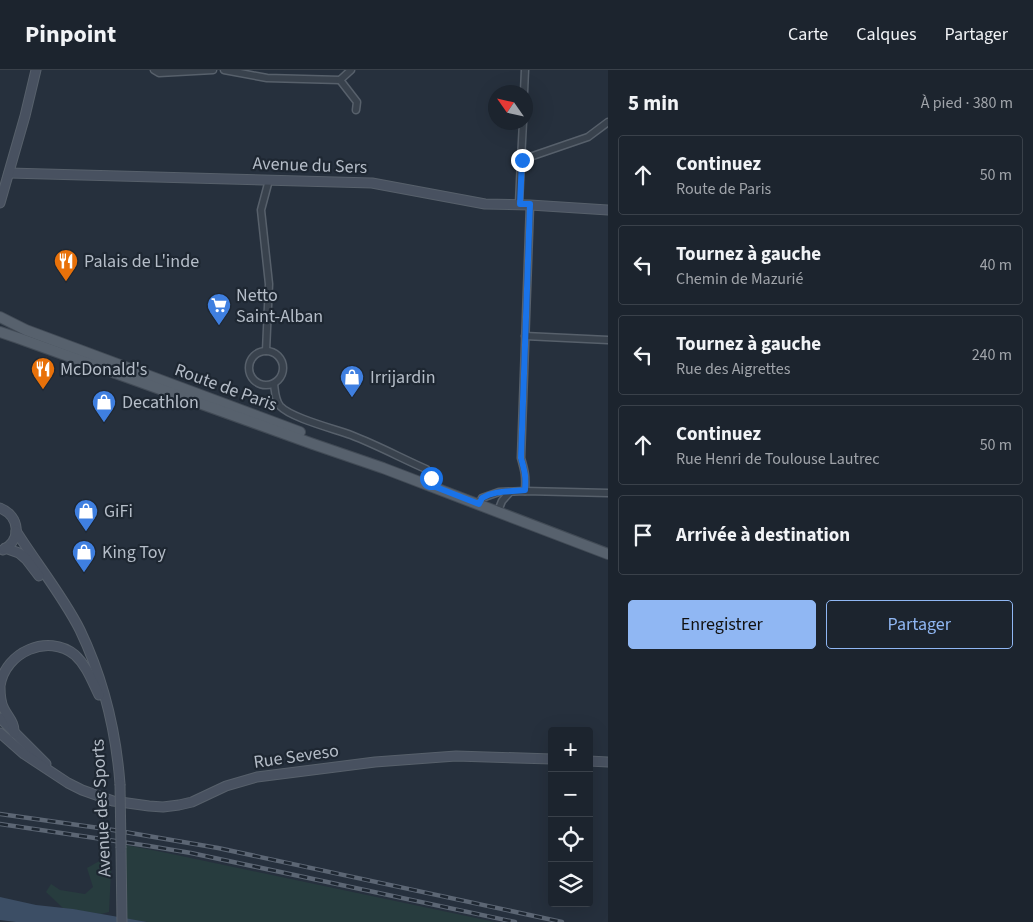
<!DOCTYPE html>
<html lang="fr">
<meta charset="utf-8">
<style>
:root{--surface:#1c242e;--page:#29303a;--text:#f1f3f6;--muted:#a0a4aa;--line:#3a414a;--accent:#90b7f3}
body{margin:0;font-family:"Source Sans 3",sans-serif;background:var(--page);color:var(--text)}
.controls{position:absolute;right:15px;bottom:15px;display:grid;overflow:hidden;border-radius:5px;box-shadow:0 5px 20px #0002}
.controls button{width:45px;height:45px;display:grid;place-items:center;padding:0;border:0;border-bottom:1px solid var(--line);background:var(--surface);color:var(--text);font:25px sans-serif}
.compass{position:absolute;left:488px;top:15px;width:45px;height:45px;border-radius:50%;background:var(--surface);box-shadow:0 5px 20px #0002;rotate:304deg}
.stop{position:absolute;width:15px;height:15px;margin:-11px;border:4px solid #1a73e8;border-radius:50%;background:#fff}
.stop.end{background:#1a73e8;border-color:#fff;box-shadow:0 1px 5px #0008}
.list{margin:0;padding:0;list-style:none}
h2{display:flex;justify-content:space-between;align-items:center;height:65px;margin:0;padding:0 20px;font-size:21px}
h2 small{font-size:16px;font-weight:400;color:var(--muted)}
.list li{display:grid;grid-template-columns:32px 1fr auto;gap:15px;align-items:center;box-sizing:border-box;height:80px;margin:0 10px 10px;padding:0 10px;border:1px solid var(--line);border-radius:5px}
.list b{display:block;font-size:19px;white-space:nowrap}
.list p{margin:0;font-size:16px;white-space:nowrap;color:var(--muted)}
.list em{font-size:16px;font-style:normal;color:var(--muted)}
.actions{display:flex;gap:10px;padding:15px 20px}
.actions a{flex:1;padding:11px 0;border:1px solid var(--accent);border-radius:5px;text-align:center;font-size:18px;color:var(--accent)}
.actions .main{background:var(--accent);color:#111}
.icon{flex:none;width:28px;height:28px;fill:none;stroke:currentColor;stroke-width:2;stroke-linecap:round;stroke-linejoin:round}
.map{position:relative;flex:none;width:608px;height:852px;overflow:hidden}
header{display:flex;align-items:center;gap:30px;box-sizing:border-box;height:70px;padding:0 25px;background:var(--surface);border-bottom:1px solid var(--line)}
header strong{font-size:24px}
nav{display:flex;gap:28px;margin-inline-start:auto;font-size:18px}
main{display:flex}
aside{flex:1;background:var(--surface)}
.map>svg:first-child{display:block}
</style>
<header>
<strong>Pinpoint</strong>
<nav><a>Carte</a><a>Calques</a><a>Partager</a></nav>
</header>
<main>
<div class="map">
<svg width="608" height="852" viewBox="0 0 608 852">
<rect width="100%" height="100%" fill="#26303d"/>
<g fill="#273c3e">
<polygon points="121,774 167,783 495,852 147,852 122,848"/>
<polygon points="103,789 111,801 109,842 101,844 63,838 46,822 51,814 60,820 85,824 93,817 87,798"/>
</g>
<polygon fill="#3c4e65" points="0,827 36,835 73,839 147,852 16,852 0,850"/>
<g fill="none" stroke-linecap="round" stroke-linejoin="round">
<g stroke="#57606b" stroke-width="9">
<g id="street">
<polyline points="154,0 159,3 213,0"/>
<polyline points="224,0 267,8 340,10 351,0"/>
<polyline points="340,10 357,32 356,40"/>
<polyline points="524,22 525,0"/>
<polyline points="521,90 523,52"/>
<polyline points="519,134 521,90 588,67 608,52"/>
<polyline points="525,266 608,270"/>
<circle cx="266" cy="298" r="17"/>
<polyline points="266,281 269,214 261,140 269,110"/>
<path d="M274,314C275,321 275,330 280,336C291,348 335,359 351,365C377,375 401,388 426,399C431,405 431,407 428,414"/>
<path d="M525,421C526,406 525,402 521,388L530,135"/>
<polyline points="479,434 482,428 499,422 525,421 608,423"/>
<polyline points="498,441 502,431 510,422"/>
</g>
</g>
<g stroke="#57606b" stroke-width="11">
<g id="secondary">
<polyline points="9,103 372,113 485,134 530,135 608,140"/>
<polyline points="0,133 25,46 36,0"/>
<path d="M0,438C20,446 22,470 3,480"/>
<path d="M16,461C36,493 63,526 80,560C103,608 116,661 120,714"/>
<polyline points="5,478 19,483 26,489 39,506"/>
<polyline points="0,648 46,694"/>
<polyline points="0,663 24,684 68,713 82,720 113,731 149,736 163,737 179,735 192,732 226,716 257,707 375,692 456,686 552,689"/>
<path d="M14,663C15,653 8,647 4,639C0,632 0,623 0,616C5,582 48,563 75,585C87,596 92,611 99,625"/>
<polyline points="589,691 608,692"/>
<polyline points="121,778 122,852"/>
</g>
</g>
<g stroke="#424b56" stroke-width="12">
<g id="primary">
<polyline points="0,247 26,260 300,362"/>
<polyline points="0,262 18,268 313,374 383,398 608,484"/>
</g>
</g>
<use href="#street" stroke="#39424d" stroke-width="6"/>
<use href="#secondary" stroke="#485160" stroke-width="9"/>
<use href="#primary" stroke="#57616d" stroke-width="10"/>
<g stroke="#5c6674" stroke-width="4.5">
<g id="rail">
<polyline points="0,744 113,760 218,778 562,852"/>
<polyline points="0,754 149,776 191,783 515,852"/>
</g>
</g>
<use href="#rail" stroke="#1e2732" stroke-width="2.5" stroke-dasharray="8" stroke-linecap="butt"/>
<g stroke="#57606b" stroke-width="11" stroke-linecap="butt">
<polyline id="secondary-bridge" points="120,714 121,778"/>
</g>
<use href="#secondary-bridge" stroke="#485160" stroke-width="9"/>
</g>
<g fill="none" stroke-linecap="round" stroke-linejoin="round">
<path stroke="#1a73e8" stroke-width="6" d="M431,408L428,414L479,434L482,428C495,420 510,422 525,420C526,406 525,402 521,388L530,134H520L522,90"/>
</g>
<defs>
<g id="restaurant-pin" transform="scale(1.25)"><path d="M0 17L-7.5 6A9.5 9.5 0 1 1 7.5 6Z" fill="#e8710a" stroke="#1e2732"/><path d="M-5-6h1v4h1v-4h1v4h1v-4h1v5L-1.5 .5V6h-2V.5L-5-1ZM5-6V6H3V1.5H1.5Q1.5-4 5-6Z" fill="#fff"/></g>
<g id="supermarket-pin" transform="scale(1.25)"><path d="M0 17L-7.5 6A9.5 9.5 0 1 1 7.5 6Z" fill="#3f7fe0" stroke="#1e2732"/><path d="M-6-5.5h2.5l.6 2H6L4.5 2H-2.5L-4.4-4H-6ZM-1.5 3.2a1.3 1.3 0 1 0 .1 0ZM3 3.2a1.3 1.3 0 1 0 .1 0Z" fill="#fff"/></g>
<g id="shop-pin" transform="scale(1.25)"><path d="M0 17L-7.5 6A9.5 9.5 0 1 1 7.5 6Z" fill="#3f7fe0" stroke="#1e2732"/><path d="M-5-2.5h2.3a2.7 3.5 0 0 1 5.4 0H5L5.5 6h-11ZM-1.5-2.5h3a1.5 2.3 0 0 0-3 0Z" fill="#fff"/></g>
</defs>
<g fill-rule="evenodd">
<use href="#restaurant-pin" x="66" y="191"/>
<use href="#supermarket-pin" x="219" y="235"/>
<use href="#restaurant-pin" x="43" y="299"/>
<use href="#shop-pin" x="352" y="307"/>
<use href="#shop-pin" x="104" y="332"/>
<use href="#shop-pin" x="86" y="441"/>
<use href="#shop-pin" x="84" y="482"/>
</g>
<g text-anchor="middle" stroke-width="4.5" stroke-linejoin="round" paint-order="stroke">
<g font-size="18" fill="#b5bdc8" stroke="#1e2732">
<text transform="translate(310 95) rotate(2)" y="6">Avenue du Sers</text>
<text transform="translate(226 317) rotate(20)" y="6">Route de Paris</text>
<text transform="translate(296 686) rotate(-8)" y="6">Rue Seveso</text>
<text transform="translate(101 738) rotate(-93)" y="6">Avenue des Sports</text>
</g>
<g font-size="18" fill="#b5bdc8" stroke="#1e2732" text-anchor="start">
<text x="84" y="197">Palais de L'inde</text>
<text x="236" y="231">Netto<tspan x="236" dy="21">Saint-Alban</tspan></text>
<text x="60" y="305">McDonald's</text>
<text x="370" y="313">Irrijardin</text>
<text x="122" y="338">Decathlon</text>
<text x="104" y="447">GiFi</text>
<text x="102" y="488">King Toy</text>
</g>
</g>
</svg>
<div class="controls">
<button>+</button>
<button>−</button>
<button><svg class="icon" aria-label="locate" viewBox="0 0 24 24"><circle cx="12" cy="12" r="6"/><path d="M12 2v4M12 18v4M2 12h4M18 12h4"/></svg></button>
<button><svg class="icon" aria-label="layers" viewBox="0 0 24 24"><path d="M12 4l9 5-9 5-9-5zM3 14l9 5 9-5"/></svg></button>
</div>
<svg class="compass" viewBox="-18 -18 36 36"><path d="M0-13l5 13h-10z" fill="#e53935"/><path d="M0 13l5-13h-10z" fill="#a0a4aa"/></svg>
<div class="stop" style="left:431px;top:408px"></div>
<div class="stop end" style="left:522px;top:90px"></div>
</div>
<aside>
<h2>5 min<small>À pied · 380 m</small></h2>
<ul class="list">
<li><svg class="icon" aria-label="ahead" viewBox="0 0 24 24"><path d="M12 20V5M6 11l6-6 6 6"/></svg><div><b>Continuez</b><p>Route de Paris</p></div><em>50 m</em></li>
<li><svg class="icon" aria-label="left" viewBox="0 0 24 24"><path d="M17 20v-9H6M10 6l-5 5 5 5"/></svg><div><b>Tournez à gauche</b><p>Chemin de Mazurié</p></div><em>40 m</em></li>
<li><svg class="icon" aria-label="left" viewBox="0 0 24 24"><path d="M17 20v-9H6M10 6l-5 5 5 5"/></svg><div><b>Tournez à gauche</b><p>Rue des Aigrettes</p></div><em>240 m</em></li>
<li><svg class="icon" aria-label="ahead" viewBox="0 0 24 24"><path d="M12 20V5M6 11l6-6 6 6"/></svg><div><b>Continuez</b><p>Rue Henri de Toulouse Lautrec</p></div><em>50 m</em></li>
<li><svg class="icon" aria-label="arrive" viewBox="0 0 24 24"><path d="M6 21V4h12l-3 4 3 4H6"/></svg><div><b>Arrivée à destination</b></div></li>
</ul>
<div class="actions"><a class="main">Enregistrer</a><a>Partager</a></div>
</aside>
</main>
